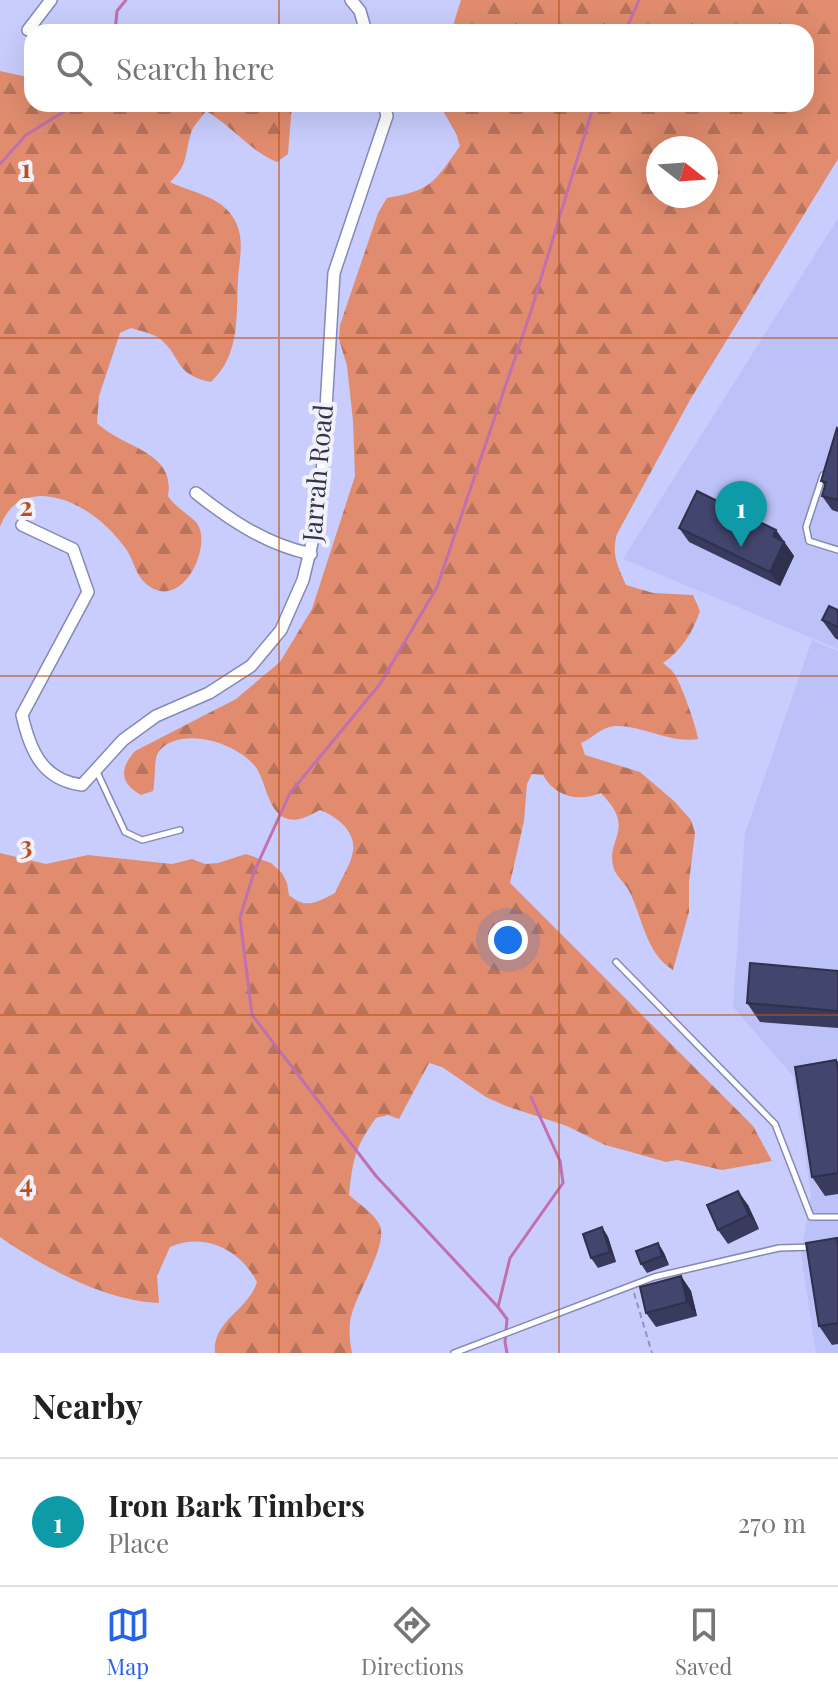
<!DOCTYPE html>
<style>
:root{--surface:#fff;--page:#f2f2f2;--text:#222;--muted:#767676;--line:#e0e0e0;--accent:#2563eb}
body{margin:0;font-family:"Playfair Display",serif;background:var(--page);color:var(--text)}
.compass{position:absolute;left:646px;top:136px;width:72px;height:72px;border-radius:50%;background:var(--surface);box-shadow:0 8px 32px #0002;rotate:107deg}
.you{position:absolute;left:508px;top:940px;width:28px;height:28px;margin:-20px;border:6px solid #fff;border-radius:50%;background:#1a73e8;box-shadow:0 0 0 12px #1a73e833}
.badge{display:grid;place-items:center;width:52px;height:52px;border-radius:50%;background:var(--accent);color:#fff;font-size:26px;font-weight:700}
.pin{position:absolute;translate:-50% -66px;filter:drop-shadow(0 2px 4px #0008)}
.pin::after{content:'';position:absolute;top:42px;width:28px;height:24px;background:inherit;clip-path:polygon(0 0,100% 0,50% 100%)}
.list{margin:0;padding:0;list-style:none}
h2{display:flex;justify-content:space-between;align-items:center;height:104px;margin:0;padding:0 32px;font-size:34px}
h2 small{font-size:26px;font-weight:400;color:var(--muted)}
.list li{display:grid;grid-template-columns:52px 1fr auto;gap:24px;align-items:center;box-sizing:border-box;height:128px;padding:0 32px;border-top:2px solid var(--line)}
.list b{display:block;font-size:30px;white-space:nowrap}
.list p{margin:0;font-size:26px;white-space:nowrap;color:var(--muted)}
.list em{font-size:26px;font-style:normal;color:var(--muted)}
.icon{flex:none;width:44px;height:44px;fill:none;stroke:currentColor;stroke-width:2;stroke-linecap:round;stroke-linejoin:round}
.map{position:relative;flex:none;width:838px;height:1353px;overflow:hidden}
.search{position:absolute;background:var(--surface);box-shadow:0 8px 32px #0002;left:24px;right:24px;top:24px;height:88px;display:flex;align-items:center;gap:20px;box-sizing:border-box;padding:0 28px;border-radius:24px;color:var(--muted);font-size:30px}
.sheet{height:232px;background:var(--surface)}
nav{display:flex;justify-content:space-around;align-items:center;box-sizing:border-box;height:112px;border-top:2px solid var(--line);background:var(--surface);font-size:22px;color:var(--muted)}
nav a{display:grid;justify-items:center;gap:4px}
nav .on{color:var(--accent)}
.map>svg:first-child{display:block}
</style>
<div class="map">
<svg width="838" height="1353" viewBox="0 0 838 1353">
<defs>
<pattern id="forest-firs" width="22" height="20" patternUnits="userSpaceOnUse" patternTransform="scale(2)"><rect width="22" height="20" fill="#e18c6e"/><path d="M5 1l3.5 6h-7zM16 11l3.5 6h-7z" fill="#b7735c"/></pattern>
</defs>
<rect width="100%" height="100%" fill="#c8cdfd"/>
<g fill="#bcc2f8">
<polygon points="838,218 838,649 623,559"/>
<polygon points="812,640 838,651 838,1353 816,1353 801,1254 811,1194 793,1076 733,1007 745,833"/>
</g>
<g fill="url(#forest-firs)" fill-rule="evenodd">
<path d="M461,0H838V159L690,400L617,534C611,554 618,567 626,585L653,593L693,595L700,611C693,632 681,651 663,663C666,666 670,668 673,672C680,680 697,728 698,739C670,744 644,725 615,726C601,727 593,738 581,743L585,755L640,772L674,801L691,820L695,833L689,882V912L673,970C645,953 643,917 628,889C624,882 616,876 614,869C604,838 638,831 601,793C579,802 555,797 543,775L532,774L527,784L524,821L510,883L753,1126L772,1161L722,1170L677,1160L666,1162L631,1152L605,1145L567,1126L506,1106L486,1097L442,1067L429,1063L399,1119L388,1115L376,1118C355,1147 353,1159 349,1195C359,1204 375,1214 380,1226C388,1248 353,1297 350,1322C349,1332 350,1343 352,1353H215C212,1321 248,1311 257,1282C240,1249 204,1232 170,1247L157,1276L159,1303C105,1301 43,1267 0,1237V853L46,864L88,855L172,864L192,859L205,864L218,863L246,854L271,863L282,873L287,883L289,895C306,910 317,902 335,893C340,880 351,865 353,851C356,831 336,816 320,810C308,816 298,823 285,818C267,810 266,780 255,766C236,743 183,726 160,750C153,756 156,780 153,791L141,795C120,783 119,769 135,751L236,699L280,662L312,609L355,476L353,421L347,366L339,339L340,325L378,213L387,198C433,190 434,182 460,146L456,133L439,104H806V32H451ZM706,148V196H658V148Z"/>
<path d="M0,71L32,78V104H292L288,154L277,162C250,151 232,126 206,111C201,118 193,126 191,133C185,153 188,166 170,182C188,191 217,196 230,213C246,233 240,255 238,278C236,315 241,354 211,382C172,375 182,353 157,337C149,332 139,331 131,328L120,333L99,396L97,423C124,449 176,451 168,496C177,510 193,516 198,525C211,548 184,606 152,588C135,578 136,564 126,549C107,522 74,496 40,496C19,497 7,508 0,527Z"/>
</g>
<g fill="none" stroke-linecap="round" stroke-linejoin="round">
<g stroke="#c070ad" stroke-width="3">
<polyline points="115,32 117,11 126,0"/>
<polyline points="625,32 639,0"/>
<polyline points="0,164 26,135 76,104"/>
<polyline points="498,1307 510,1258 563,1183 560,1161 531,1097"/>
<polyline points="507,1353 505,1342 507,1319 498,1307 376,1176 252,1015 240,918 254,872 290,793 380,684 437,587 531,311 594,104"/>
</g>
<g stroke="#8589b6" stroke-width="8">
<g id="lane">
<polyline points="823,475 806,527 809,541 838,550"/>
<polyline points="97,772 125,832 142,840 180,830"/>
<polyline points="616,962 775,1124 811,1217 838,1217"/>
<polyline points="454,1353 654,1277 779,1248 813,1247"/>
</g>
</g>
<g stroke="#8589b6" stroke-width="14">
<g id="street">
<polyline points="351,0 360,11 366,32"/>
<polyline points="28,30 51,0"/>
<path d="M196,493C230,520 267,545 311,554"/>
<path d="M22,525L73,549L88,592L22,715C30,750 42,780 82,785L123,740L156,716L209,693L251,666L281,630L303,580L320,510L334,273L387,116L384,104"/>
</g>
</g>
<polyline stroke="#9195bb" stroke-width="2" stroke-dasharray="6 4" stroke-linecap="butt" points="634,1293 652,1353"/>
<use href="#lane" stroke="#fff" stroke-width="5"/>
<use href="#street" stroke="#fff" stroke-width="11"/>
</g>
<g fill="#393b5e">
<polygon points="838,429 838,512 832,510 822,496 825,486 821,481"/>
<polygon points="679,528 776,530 794,556 780,586 689,542"/>
<polygon points="838,610 838,640 835,638 822,620"/>
<polygon points="838,971 838,1028 760,1022 747,1003"/>
<polygon points="836,1060 838,1062 838,1194 825,1196 812,1177"/>
<polygon points="748,1205 759,1229 728,1244 718,1230"/>
<polygon points="602,1227 608,1237 616,1262 598,1268 591,1258"/>
<polygon points="837,1238 838,1240 838,1344 832,1345 819,1326"/>
<polygon points="658,1243 664,1253 669,1265 647,1273 641,1264"/>
<polygon points="681,1276 691,1291 697,1316 656,1327 646,1313"/>
</g>
<g fill="#2e304c">
<polygon points="776,530 794,556 780,586 770,572 773,536"/>
<polygon points="738,1191 748,1205 759,1229 749,1215"/>
<polygon points="602,1227 608,1237 616,1262 610,1252"/>
<polygon points="658,1243 664,1253 669,1265 662,1256"/>
<polygon points="681,1276 691,1291 697,1316 687,1302"/>
</g>
<g fill="#42456d" stroke="#2e304c" stroke-width="2">
<polygon points="837,428 838,429 838,500 822,496 826,482 821,481"/>
<polygon points="697,491 776,530 773,536 784,542 770,572 679,528"/>
<polygon points="829,606 838,610 838,627 822,620"/>
<polygon points="750,963 838,971 838,1011 747,1003"/>
<polygon points="836,1060 838,1070 838,1173 812,1177 795,1067"/>
<polygon points="738,1191 749,1215 718,1230 707,1205"/>
<polygon points="602,1227 610,1252 591,1258 583,1234"/>
<polygon points="837,1238 838,1247 838,1323 819,1326 806,1243"/>
<polygon points="658,1243 662,1256 641,1264 636,1251"/>
<polygon points="681,1276 687,1302 646,1313 640,1287"/>
</g>
<path fill="none" stroke="#ba501b" stroke-width="2" stroke-opacity="0.55" d="M279,0V32M559,0V32M279,104V1353M559,104V1353M0,338H838M0,676H838M0,1015H838"/>
<g text-anchor="middle" stroke-width="8" stroke-linejoin="round" paint-order="stroke">
<g font-size="26" fill="#323447" stroke="#f0f1fb">
<text transform="translate(318 473) rotate(-85)" y="9">Jarrah Road</text>
</g>
</g>
<g font-size="26" text-anchor="middle" font-weight="bold" fill="#ba501b" stroke="#f0f1fb" stroke-width="8" stroke-linejoin="round" paint-order="stroke">
<text x="26" y="178">1</text>
<text x="26" y="516">2</text>
<text x="26" y="855">3</text>
<text x="26" y="1193">4</text>
</g>
</svg>
<svg class="compass" viewBox="-18 -18 36 36"><path d="M0-13l5 13h-10z" fill="#e53935"/><path d="M0 13l5-13h-10z" fill="#767676"/></svg>
<div class="you"></div>
<div class="pin badge" style="left:741px;top:547px;background:#0f9aa8">1</div>
<div class="search"><svg class="icon" aria-label="search" viewBox="0 0 24 24"><circle cx="10" cy="10" r="6"/><path d="M15 15l6 6"/></svg>Search here</div>
</div>
<section class="sheet">
<h2>Nearby<small></small></h2>
<ul class="list">
<li><span class="badge" style="background:#0f9aa8">1</span><div><b>Iron Bark Timbers</b><p>Place</p></div><em>270 m</em></li>
</ul>
</section>
<nav>
<a class="on"><svg class="icon" aria-label="map" viewBox="0 0 24 24"><path d="M3 6l6-2 6 2 6-2v14l-6 2-6-2-6 2zM9 4v14M15 6v14"/></svg>Map</a>
<a><svg class="icon" aria-label="directions" viewBox="0 0 24 24"><path d="M12 3l9 9-9 9-9-9zM9 14v-3h6M13 9l2 2-2 2"/></svg>Directions</a>
<a><svg class="icon" aria-label="saved" viewBox="0 0 24 24"><path d="M7 4h10v16l-5-4-5 4z"/></svg>Saved</a>
</nav>
